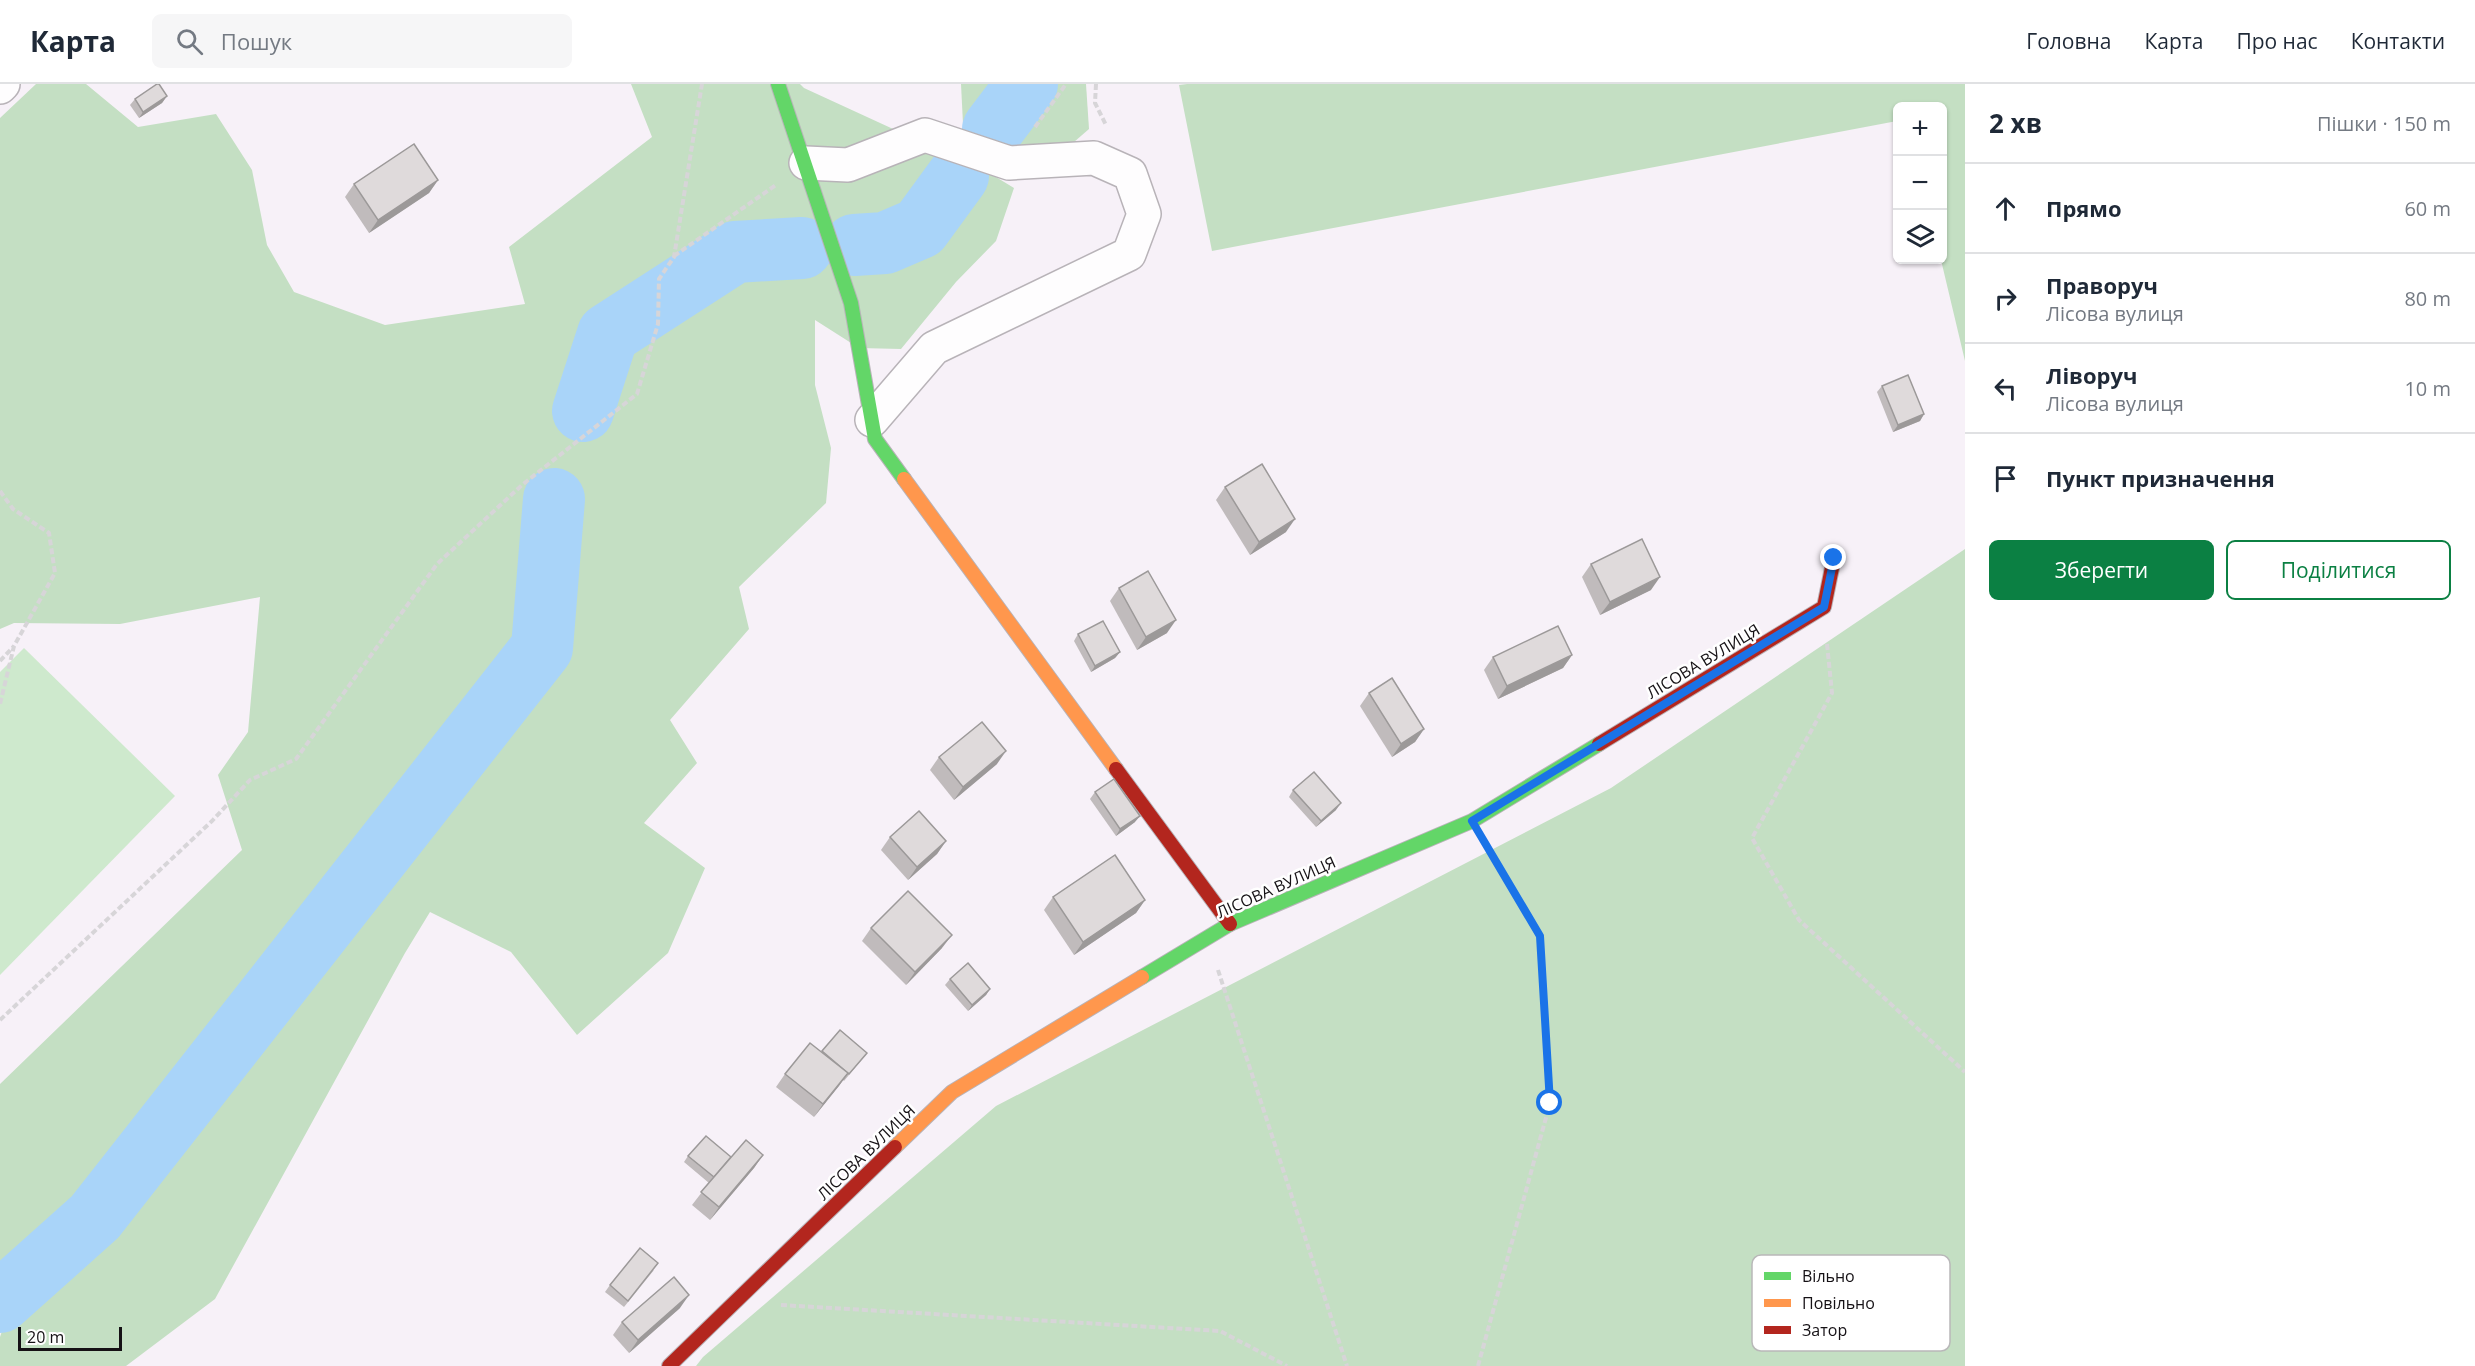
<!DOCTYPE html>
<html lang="uk">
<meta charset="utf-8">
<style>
:root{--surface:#fff;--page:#f6f6f7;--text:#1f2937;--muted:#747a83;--line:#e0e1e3;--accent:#0b8043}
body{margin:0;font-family:"Open Sans",sans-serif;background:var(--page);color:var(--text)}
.controls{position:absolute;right:18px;top:18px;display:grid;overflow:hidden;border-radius:9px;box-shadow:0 2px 4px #0004}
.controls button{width:54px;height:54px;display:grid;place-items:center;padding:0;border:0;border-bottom:2px solid var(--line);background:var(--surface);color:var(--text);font:30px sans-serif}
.scale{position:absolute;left:18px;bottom:15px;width:104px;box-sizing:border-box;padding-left:6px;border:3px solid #151115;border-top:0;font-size:16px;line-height:21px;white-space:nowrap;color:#151115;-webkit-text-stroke:4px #fff;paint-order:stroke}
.stop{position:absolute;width:18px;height:18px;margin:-14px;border:4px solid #1a73e8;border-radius:50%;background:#fff}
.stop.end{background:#1a73e8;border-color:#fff;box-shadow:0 2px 6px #0008}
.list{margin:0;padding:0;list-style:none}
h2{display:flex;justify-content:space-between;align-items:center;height:78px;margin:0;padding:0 24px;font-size:26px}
h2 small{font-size:20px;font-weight:400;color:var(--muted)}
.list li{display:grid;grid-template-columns:39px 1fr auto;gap:18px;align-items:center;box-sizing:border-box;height:90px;padding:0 24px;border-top:2px solid var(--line)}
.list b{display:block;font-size:22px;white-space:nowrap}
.list p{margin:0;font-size:20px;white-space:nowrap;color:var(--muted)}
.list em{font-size:20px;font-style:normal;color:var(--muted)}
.actions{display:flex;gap:12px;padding:18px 24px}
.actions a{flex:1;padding:14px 0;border:2px solid var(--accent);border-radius:9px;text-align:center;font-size:21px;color:var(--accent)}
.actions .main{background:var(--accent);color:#fff}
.icon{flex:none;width:33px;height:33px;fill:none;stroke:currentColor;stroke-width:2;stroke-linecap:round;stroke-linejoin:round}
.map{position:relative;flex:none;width:1965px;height:1282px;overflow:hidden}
header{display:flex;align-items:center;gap:36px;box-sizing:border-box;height:84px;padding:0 30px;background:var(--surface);border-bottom:2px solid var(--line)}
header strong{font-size:28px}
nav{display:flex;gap:33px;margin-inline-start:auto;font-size:21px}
.search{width:420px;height:54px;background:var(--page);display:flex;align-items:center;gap:15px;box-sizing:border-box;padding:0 21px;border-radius:9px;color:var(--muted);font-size:22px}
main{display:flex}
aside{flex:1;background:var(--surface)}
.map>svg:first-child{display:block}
</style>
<header>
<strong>Карта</strong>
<div class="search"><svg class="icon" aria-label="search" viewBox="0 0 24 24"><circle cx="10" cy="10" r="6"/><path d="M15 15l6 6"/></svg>Пошук</div>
<nav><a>Головна</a><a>Карта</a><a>Про нас</a><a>Контакти</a></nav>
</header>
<main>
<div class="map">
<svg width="1965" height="1282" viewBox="0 0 1965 1282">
<rect width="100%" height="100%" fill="#f7f1f8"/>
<polygon fill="#cee9cd" points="24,564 175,712 0,891 0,588"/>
<g fill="#c4dfc3">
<polygon points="36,0 86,0 138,43 216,30 252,86 267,161 294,208 385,241 525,220 509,163 652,53 631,0 800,0 804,4 991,90 1014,104 996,157 956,198 901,265 859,264 815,236 815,301 831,364 826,419 739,503 749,545 670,636 697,679 644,739 705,784 668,869 577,951 511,868 430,828 405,869 215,1215 126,1282 0,1282 0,1253 5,1238 0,1229 0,1000 242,766 218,691 248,648 260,513 120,540 14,539 0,545 0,34"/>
<polygon points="961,0 1086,0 1089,45 1066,65 1030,71 963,40"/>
<polygon points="1187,0 1965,0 1965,277 1941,176 1942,176 1942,22 1898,22 1897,37 1212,167 1179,1"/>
<polygon points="1965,465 1965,1282 696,1282 703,1273 996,1022 1611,704"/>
</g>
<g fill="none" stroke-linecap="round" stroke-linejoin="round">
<g stroke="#a9d4f9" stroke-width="62">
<polyline points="993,45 1027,0"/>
<polyline points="854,161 885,159 920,144 958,92"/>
<polyline points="583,327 608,250 735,168 802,164"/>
<polyline points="0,1218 95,1133 542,564 554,415"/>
</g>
<g stroke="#b8b3b8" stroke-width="36">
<g id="street">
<polyline points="0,3 3,0"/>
<polyline points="806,79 848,81 925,51 1009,79 1094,74 1130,90 1144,130 1129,170 934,264 872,336"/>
</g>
</g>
<g stroke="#b8b3b8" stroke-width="16">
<g id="fast">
<polyline points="778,0 851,219 875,355 904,395"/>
<polyline points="1142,893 1230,840 1472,737 1599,660"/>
</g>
</g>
<g stroke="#b8b3b8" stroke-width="16">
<g id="slow">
<polyline points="904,395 1116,685"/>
<polyline points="895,1063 952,1008 1142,893"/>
</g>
</g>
<g stroke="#b8b3b8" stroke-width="16">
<g id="jam">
<polyline points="1599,660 1824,523 1834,474"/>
<polyline points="1116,685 1230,840"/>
<polyline points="669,1282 895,1063"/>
</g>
</g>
<g stroke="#d7d5d8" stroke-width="4" stroke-dasharray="6 3" stroke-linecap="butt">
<polyline points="1096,0 1095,19 1106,41"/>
<polyline points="1035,43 1066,0"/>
<polyline points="674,172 776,101"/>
<polyline points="0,407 13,425 49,449 55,489 14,562 0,620"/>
<polyline points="1827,560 1832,609 1752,754 1799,836 1965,988"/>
<polyline points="0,577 14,562"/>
<polyline points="1218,886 1347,1282"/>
<polyline points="0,936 212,737 250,696 296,675 437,480 522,401 637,310 658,240 659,195 674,173 702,0"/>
<polyline points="781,1221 1220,1247 1287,1282"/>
<polyline points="1478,1282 1550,1019 1540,852 1489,766"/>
</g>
<use href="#street" stroke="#fefdfe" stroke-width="33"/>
<use href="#fast" stroke="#63d668" stroke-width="14"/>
<use href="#slow" stroke="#ff974d" stroke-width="14"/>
<use href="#jam" stroke="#b3261e" stroke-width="14"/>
</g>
<g fill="#c0bbbc">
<polygon points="167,12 162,19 139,34 130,21 135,15"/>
<polygon points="438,96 429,109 369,149 345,113 354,100"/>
<polygon points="1882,302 1924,330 1920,337 1893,348 1877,308"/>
<polygon points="1225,403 1286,448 1250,471 1216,416"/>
<polygon points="1591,480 1651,506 1600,531 1582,493"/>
<polygon points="1119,504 1167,549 1137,566 1110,517"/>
<polygon points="1078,550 1120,568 1115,574 1091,588 1074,557"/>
<polygon points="1572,571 1563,584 1498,615 1484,586 1493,573"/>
<polygon points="1369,609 1424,645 1415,658 1392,673 1360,622"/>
<polygon points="939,673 997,680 954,716 930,686"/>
<polygon points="1293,706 1336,726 1316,743 1289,713"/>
<polygon points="1095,708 1135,738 1116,752 1090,715"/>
<polygon points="890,753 946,757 937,770 908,796 881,766"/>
<polygon points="1053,813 1145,816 1136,829 1074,871 1044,826"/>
<polygon points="871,844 942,864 906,901 862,857"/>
<polygon points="950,895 990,905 986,911 968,927 945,901"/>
<polygon points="840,946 867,969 844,997 843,996 814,1033 776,1003 785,990 821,968"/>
<polygon points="763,1071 754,1084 710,1136 692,1121 709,1099 684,1078 688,1072 731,1073"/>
<polygon points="654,1186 624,1223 605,1208 610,1201"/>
<polygon points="680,1224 629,1269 613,1251 622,1238"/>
</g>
<g fill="#9c9999">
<polygon points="167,12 162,19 139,34 143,28"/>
<polygon points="438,96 429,109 369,149 378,136"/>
<polygon points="1924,330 1920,337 1893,348 1898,341"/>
<polygon points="1295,435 1286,448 1250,471 1259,458"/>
<polygon points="1660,493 1651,506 1600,531 1610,518"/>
<polygon points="1176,536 1167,549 1137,566 1146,553"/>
<polygon points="1120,568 1115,574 1091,588 1095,582"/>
<polygon points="1572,571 1563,584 1498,615 1507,602"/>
<polygon points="1424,645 1415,658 1392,673 1401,660"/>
<polygon points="1006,667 997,680 954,716 963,703"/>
<polygon points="1341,719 1336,726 1316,743 1321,737"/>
<polygon points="1140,732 1135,738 1116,752 1120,745"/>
<polygon points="946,757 937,770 908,796 917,783"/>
<polygon points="1145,816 1136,829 1074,871 1083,858"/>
<polygon points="952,851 942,864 906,901 915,888"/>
<polygon points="990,905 986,911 968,927 972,921"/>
<polygon points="848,989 839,1002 814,1033 823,1020"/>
<polygon points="763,1071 754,1084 710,1136 719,1123"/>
<polygon points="689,1211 680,1224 629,1269 638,1256"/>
</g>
<g fill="#dfdadb" stroke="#9c9999" stroke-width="1.5">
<polygon points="157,0 159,0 167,12 143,28 135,15"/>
<polygon points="414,60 438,96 378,136 354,100"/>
<polygon points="1908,291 1924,330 1898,341 1882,302"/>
<polygon points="1262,380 1295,435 1259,458 1225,403"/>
<polygon points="1642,455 1660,493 1610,518 1591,480"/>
<polygon points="1148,487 1176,536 1146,553 1119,504"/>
<polygon points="1103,537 1120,568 1095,582 1078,550"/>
<polygon points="1558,542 1572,571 1507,602 1493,573"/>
<polygon points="1392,594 1424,645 1401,660 1369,609"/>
<polygon points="982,638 1006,667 963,703 939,673"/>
<polygon points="1314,688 1341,719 1321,737 1293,706"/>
<polygon points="1114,695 1140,732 1120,745 1095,708"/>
<polygon points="919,727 946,757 917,783 890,753"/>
<polygon points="1115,771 1145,816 1083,858 1053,813"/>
<polygon points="908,807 952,851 915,888 871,844"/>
<polygon points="968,879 990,905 972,921 950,895"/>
<polygon points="840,946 867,969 849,990 822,967"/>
<polygon points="810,959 848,989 823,1020 785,990"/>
<polygon points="706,1052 731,1073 714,1093 688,1072"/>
<polygon points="746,1056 763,1071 719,1123 701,1108"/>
<polygon points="640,1164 658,1179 628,1217 610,1201"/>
<polygon points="674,1193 689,1211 638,1256 622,1238"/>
</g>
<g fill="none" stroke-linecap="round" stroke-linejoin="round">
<polyline stroke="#1a73e8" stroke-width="8" points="1550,1019 1540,852 1472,737 1824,523 1834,474"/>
</g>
<g text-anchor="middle" stroke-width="5" stroke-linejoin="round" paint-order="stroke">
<g font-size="16" fill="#151115" stroke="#fff">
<text transform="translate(1703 577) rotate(-31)" y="6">ЛІСОВА ВУЛИЦЯ</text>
<text transform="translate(1276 803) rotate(-24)" y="6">ЛІСОВА ВУЛИЦЯ</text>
<text transform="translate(866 1068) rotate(-44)" y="6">ЛІСОВА ВУЛИЦЯ</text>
</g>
</g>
<rect x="1752" y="1171" width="198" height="96" rx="9" fill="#fff" stroke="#b9b8b9" stroke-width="1.5"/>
<rect x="1764" y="1188" width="27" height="8" fill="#63d668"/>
<rect x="1764" y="1215" width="27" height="8" fill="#ff974d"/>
<rect x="1764" y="1242" width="27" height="8" fill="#b3261e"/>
<g font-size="16" fill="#151115">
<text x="1802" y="1198">Вільно</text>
<text x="1802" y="1225">Повільно</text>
<text x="1802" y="1252">Затор</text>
</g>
</svg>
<div class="controls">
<button>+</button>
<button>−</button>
<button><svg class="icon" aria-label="layers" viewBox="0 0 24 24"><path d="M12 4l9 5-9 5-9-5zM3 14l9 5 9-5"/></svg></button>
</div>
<div class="scale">20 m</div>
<div class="stop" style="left:1550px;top:1019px"></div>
<div class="stop end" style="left:1834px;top:474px"></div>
</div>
<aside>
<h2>2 хв<small>Пішки · 150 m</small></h2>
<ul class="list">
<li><svg class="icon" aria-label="ahead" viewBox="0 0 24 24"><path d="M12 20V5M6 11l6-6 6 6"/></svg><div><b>Прямо</b></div><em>60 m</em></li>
<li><svg class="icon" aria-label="right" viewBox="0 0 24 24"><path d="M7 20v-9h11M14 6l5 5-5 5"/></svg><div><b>Праворуч</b><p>Лісова вулиця</p></div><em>80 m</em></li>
<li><svg class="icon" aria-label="left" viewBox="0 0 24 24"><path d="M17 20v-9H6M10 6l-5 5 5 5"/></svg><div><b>Ліворуч</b><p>Лісова вулиця</p></div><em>10 m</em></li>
<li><svg class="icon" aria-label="arrive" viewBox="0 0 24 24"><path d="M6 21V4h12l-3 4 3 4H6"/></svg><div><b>Пункт призначення</b></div></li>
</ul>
<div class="actions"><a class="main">Зберегти</a><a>Поділитися</a></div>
</aside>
</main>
